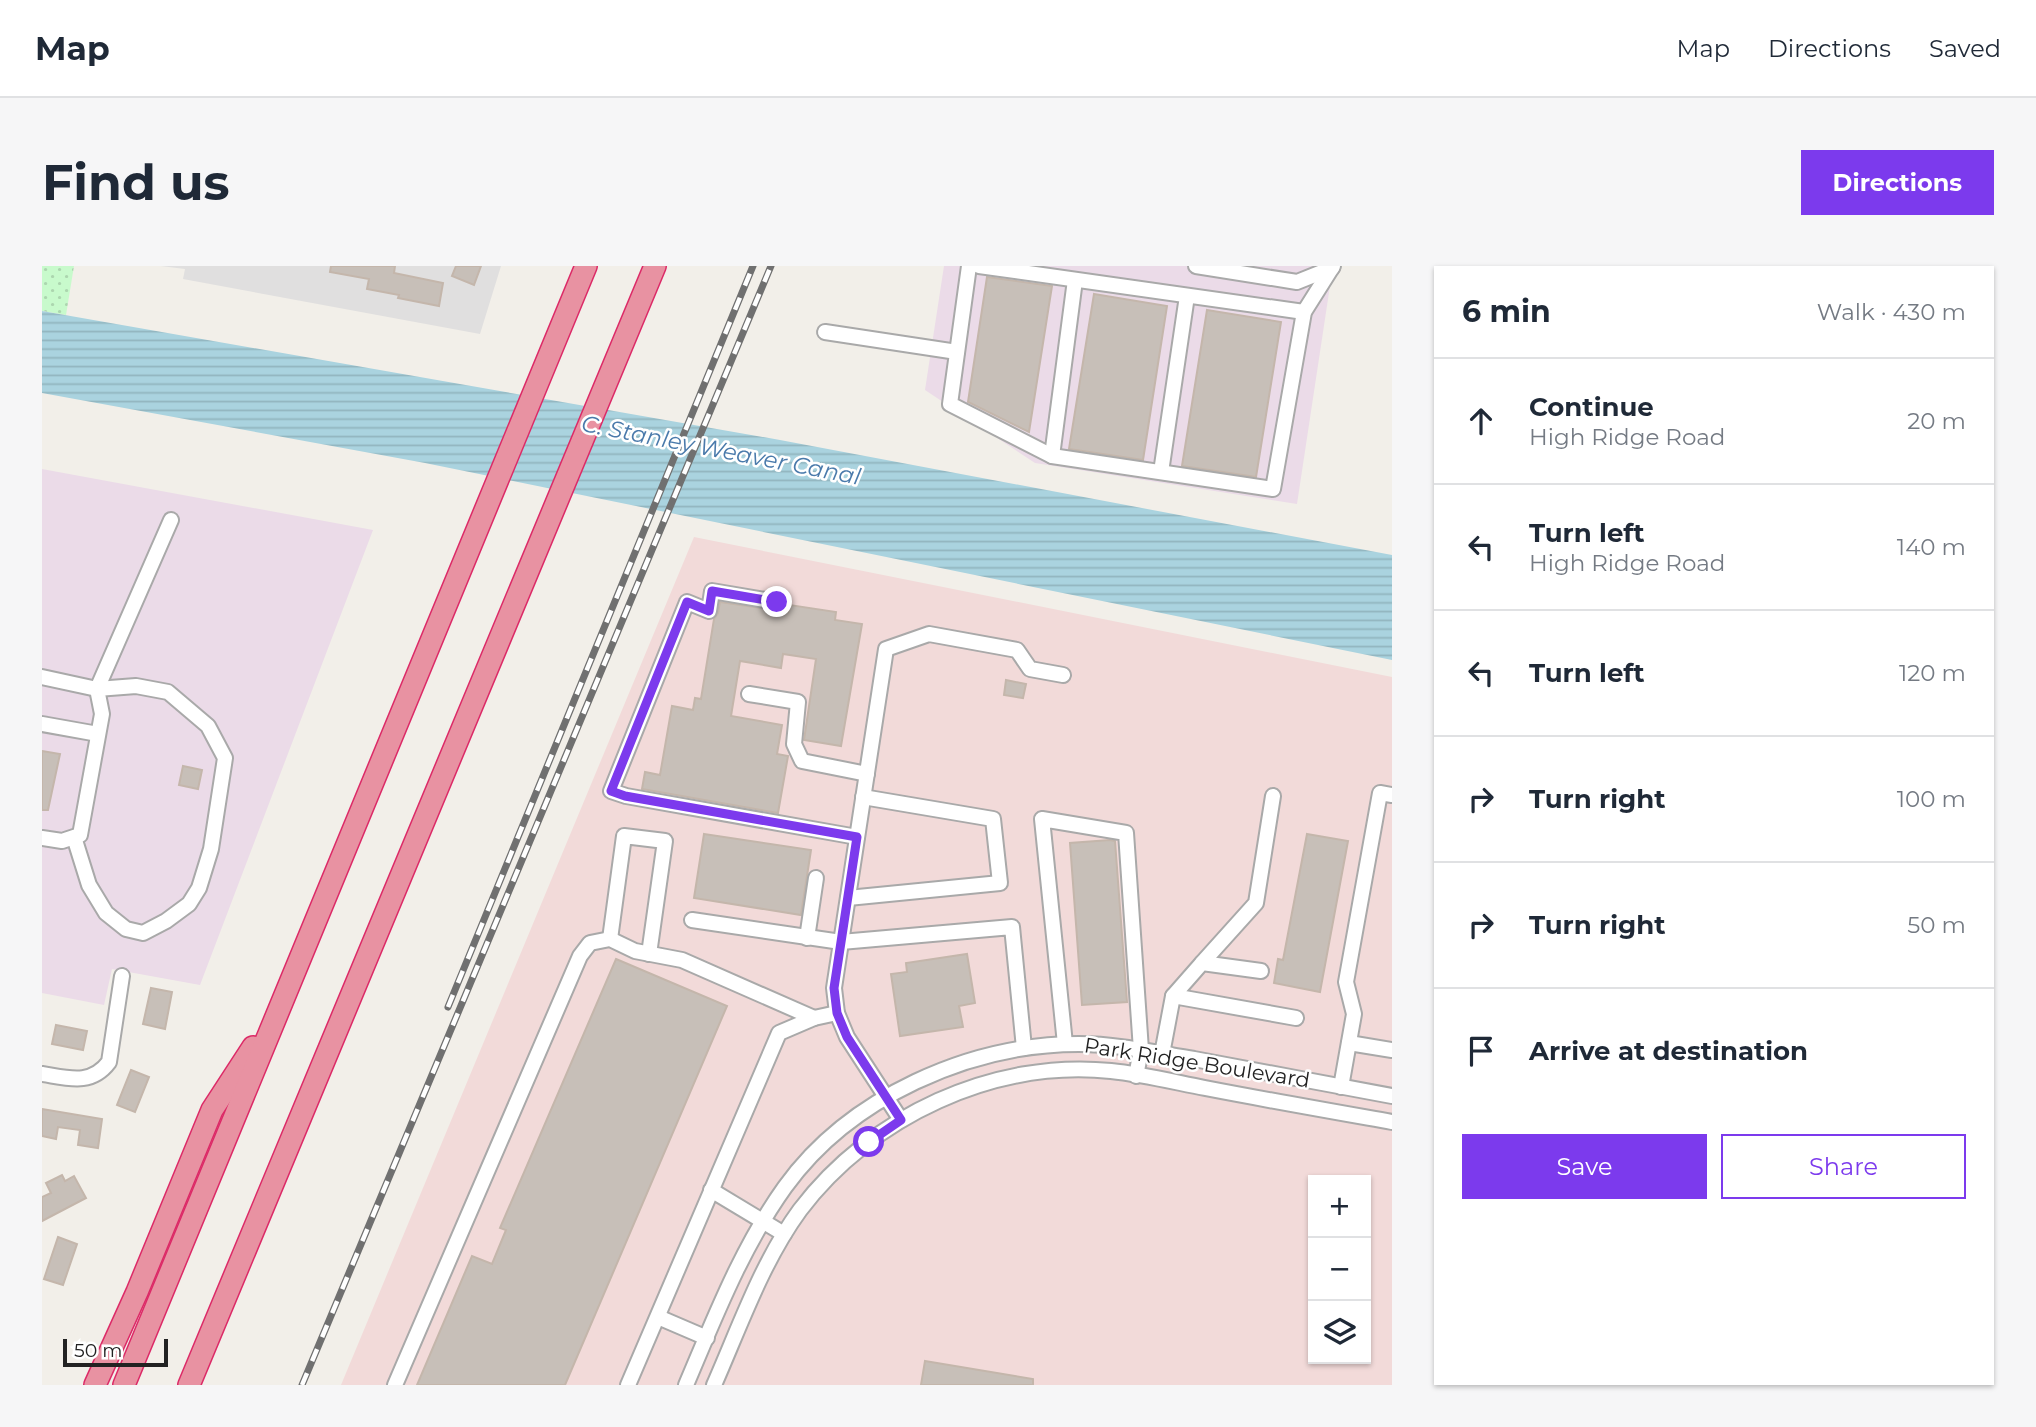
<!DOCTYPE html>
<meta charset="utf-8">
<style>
:root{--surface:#fff;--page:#f6f6f7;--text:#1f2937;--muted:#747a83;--line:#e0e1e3;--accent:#7c3aed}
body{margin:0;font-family:Montserrat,sans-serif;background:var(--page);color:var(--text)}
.controls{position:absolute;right:21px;bottom:21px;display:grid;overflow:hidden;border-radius:0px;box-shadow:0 2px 5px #0004}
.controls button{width:63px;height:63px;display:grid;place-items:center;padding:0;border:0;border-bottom:2px solid var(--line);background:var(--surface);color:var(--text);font:35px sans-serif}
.scale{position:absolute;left:21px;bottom:18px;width:105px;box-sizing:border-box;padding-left:7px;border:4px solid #222;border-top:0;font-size:19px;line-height:24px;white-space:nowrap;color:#222;-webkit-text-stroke:5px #fff;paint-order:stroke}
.stop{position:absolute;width:21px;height:21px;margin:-16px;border:5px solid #7c3aed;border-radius:50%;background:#fff}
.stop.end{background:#7c3aed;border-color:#fff;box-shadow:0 2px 7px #0008}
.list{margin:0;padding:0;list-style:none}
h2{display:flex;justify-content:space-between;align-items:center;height:91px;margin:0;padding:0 28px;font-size:30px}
h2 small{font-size:23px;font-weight:400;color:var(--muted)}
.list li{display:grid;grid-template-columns:46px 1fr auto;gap:21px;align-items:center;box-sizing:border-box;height:126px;padding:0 28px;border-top:2px solid var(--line)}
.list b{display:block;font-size:26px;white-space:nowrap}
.list p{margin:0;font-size:23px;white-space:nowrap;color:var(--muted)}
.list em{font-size:23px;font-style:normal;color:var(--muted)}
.actions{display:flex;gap:14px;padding:21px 28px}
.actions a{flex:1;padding:16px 0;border:2px solid var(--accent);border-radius:0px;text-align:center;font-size:24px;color:var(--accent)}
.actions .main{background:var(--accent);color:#fff}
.icon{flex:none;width:38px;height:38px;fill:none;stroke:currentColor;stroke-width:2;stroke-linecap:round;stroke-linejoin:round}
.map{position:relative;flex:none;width:1350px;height:1119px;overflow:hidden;border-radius:0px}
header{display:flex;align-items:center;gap:42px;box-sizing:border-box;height:98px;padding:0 35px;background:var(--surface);border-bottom:2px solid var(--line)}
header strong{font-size:33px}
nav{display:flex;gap:38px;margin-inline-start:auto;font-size:24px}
.intro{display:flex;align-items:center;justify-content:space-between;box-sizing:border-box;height:168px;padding:0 42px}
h1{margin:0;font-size:49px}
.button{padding:18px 32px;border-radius:0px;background:var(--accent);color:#fff;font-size:24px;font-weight:700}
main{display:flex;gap:42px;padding:0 42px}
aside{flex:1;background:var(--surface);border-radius:0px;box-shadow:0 2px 5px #0004}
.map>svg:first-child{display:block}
</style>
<header>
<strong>Map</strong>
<nav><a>Map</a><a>Directions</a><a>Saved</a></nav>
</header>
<div class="intro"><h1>Find us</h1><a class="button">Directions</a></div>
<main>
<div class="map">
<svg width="1350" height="1119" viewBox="0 0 1350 1119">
<defs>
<pattern id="park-dots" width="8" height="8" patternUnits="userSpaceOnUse" patternTransform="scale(1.75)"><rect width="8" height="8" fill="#c8facc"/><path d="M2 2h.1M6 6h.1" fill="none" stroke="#acd6af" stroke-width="1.8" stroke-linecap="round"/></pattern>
<pattern id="water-rules" width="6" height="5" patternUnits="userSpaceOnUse" patternTransform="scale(1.75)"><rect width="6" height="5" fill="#aad3df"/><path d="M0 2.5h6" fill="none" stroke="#92b5bf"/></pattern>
</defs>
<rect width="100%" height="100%" fill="#f2efe9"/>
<polygon fill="#e0dfdf" points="119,0 459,0 438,68 141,13 143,3"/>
<path fill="#f2dad9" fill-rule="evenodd" d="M652,271L1350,411V1119H299ZM1271,914H1324V1093H1271Z"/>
<g fill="#ebdbe8">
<polygon points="902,0 1291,0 1255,238 993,197 883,124"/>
<polygon points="0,203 331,264 158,719 70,703 62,739 0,727"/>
</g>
<polygon fill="url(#park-dots)" points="0,0 32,0 24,49 0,45"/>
<polygon fill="url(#water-rules)" points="0,45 738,174 1350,289 1350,394 383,197 0,127"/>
<g fill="#c7bfb8" stroke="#c4b6ab" stroke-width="2">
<polygon points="289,0 353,0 352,7 401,17 397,40 356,32 357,29 325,23 327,13 288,6"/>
<polygon points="414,0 439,0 432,19 410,10"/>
<polygon points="945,11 1010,20 987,166 926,136"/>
<polygon points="1052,28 1125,40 1101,194 1027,183"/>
<polygon points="1165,44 1239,56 1214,211 1140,200"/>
<polygon points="678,336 746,346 748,339 794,346 793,354 820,358 799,480 762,474 774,393 741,388 739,402 698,395 689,450 740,459 735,488 746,490 736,547 600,523 603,506 618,509 630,440 651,444 653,432 659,433 672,353 676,347"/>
<polygon points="964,414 984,418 981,432 962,429"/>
<polygon points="0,485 18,488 6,544 0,544"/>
<polygon points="141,500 160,504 156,523 137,519"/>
<polygon points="662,568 769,584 759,649 652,632"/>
<polygon points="1265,568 1306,575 1278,726 1232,717 1236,693 1241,694"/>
<polygon points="1068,574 1073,575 1085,736 1040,739 1028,577"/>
<polygon points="925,688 933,737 917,740 921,761 858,770 849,708 865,706 864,697"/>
<polygon points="574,693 685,740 523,1119 375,1119 430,990 450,998 464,964 458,962"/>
<polygon points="109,722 130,726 123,763 101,758"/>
<polygon points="14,759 45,765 41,784 10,778"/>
<polygon points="89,804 107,811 93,846 75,839"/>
<polygon points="0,843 60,853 56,882 36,879 38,864 16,861 14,873 0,870"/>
<polygon points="20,909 23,915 32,910 44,932 0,955 0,931 9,927 4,917"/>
<polygon points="16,971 35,978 21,1019 2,1013"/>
<polygon points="883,1095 991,1113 991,1119 879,1119"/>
</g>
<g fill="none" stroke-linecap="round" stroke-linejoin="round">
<g stroke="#a9a9a9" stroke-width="18">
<g id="minor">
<polyline points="927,0 908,138 1010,190 1231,223 1262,46 1291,0"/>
<polyline points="937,0 1262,46"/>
<polyline points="1154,0 1255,16 1290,2"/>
<polyline points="783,66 915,86"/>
<polyline points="1010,190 1033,14"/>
<polyline points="1119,206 1145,30"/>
<polyline points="735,336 670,325 667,345 645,336 569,525 584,530 815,571"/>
<polyline points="0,411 55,423 129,254"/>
<polyline points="707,428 756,436 752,478 760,495 825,508"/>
<polyline points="0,458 56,468"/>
<polyline points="0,572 20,575 38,569 60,448 55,423 94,420 126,426 166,460 183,492 169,583 157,622 147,638 124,655 101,667 84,663 64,647 47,619 32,571"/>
<polyline points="806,632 958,617 951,553 821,531"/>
<polyline points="650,654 799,676 970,661 982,782"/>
<polyline points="765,672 774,612"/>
<polyline points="568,673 582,570 623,575 607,688"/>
<polyline points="1160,697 1214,637 1231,530"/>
<polyline points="1131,730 1160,697 1219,705"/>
<polyline points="1307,777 1350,784"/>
<polyline points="1023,778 1000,553 1084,567 1099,784 1094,810"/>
<polyline points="1120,788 1131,730 1254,752"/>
<path d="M0,808C26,812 49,820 67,796L80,710"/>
<polyline points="1299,821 1312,748 1304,716 1338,527 1350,529"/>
<polyline points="859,854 805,771 795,747 792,722 844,383 887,368 975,384 988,403 1021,409"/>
<polyline points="669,924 742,968"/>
<polyline points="616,1051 665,1072"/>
<polyline points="353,1119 538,690 548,677 568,673 593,685 640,694 772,752"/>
<polyline points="586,1119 737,767 772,752 795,747"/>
<path d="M644,1119C673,1051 700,981 743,921C808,831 928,778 1037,778C1076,778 1115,787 1152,793C1218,805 1284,818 1350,830"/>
<path d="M672,1119C698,1060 720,996 758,944C829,850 952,793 1069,805C1100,808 1132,816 1163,822C1225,834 1288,845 1350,856"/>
</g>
</g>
<g stroke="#dc2a67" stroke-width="24">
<g id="highway">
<polyline points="53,1119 95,1026 170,844 211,781"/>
<polyline points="82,1119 544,0"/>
<polyline points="147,1119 613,0"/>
</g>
</g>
<use href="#minor" stroke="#fff" stroke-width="14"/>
<use href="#highway" stroke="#e892a2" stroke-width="21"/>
<g stroke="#707070" stroke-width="7">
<g id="rail">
<polyline points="406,741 711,0"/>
<polyline points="260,1119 729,0"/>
</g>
</g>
<use href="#rail" stroke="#fff" stroke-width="4.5" stroke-dasharray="13" stroke-linecap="butt"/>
</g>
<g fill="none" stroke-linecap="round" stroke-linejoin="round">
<polyline stroke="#7c3aed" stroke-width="9" points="735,336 670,325 667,345 645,336 569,525 583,530 815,571 792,722 795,747 805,771 859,854 827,876"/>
</g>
<g text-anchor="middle" stroke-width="5" stroke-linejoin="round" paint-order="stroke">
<g font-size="21" fill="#222" stroke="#fff">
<text transform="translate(1155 797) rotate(9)" y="7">Park Ridge Boulevard</text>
</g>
<g font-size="23" font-style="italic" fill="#4a7aab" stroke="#fff">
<text transform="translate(679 184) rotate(11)" y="8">C. Stanley Weaver Canal</text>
</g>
</g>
</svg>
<div class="controls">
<button>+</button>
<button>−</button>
<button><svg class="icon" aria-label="layers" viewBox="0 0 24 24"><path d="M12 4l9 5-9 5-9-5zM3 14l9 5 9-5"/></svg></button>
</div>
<div class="scale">50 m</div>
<div class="stop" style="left:827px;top:876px"></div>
<div class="stop end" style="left:735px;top:336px"></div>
</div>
<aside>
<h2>6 min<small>Walk · 430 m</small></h2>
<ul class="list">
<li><svg class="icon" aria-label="ahead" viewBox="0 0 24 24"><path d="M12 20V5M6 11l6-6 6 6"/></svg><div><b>Continue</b><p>High Ridge Road</p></div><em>20 m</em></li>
<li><svg class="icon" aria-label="left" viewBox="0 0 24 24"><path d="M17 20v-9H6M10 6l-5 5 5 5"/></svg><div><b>Turn left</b><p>High Ridge Road</p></div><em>140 m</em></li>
<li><svg class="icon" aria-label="left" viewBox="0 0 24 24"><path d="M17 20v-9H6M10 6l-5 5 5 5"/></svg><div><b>Turn left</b></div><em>120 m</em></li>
<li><svg class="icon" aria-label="right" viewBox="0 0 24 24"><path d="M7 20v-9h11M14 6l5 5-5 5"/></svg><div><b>Turn right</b></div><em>100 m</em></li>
<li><svg class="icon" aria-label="right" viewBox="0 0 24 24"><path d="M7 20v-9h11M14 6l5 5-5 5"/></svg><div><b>Turn right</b></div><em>50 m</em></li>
<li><svg class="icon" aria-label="arrive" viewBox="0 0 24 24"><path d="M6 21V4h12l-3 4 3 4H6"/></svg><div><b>Arrive at destination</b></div></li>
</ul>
<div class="actions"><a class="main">Save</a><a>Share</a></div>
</aside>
</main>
